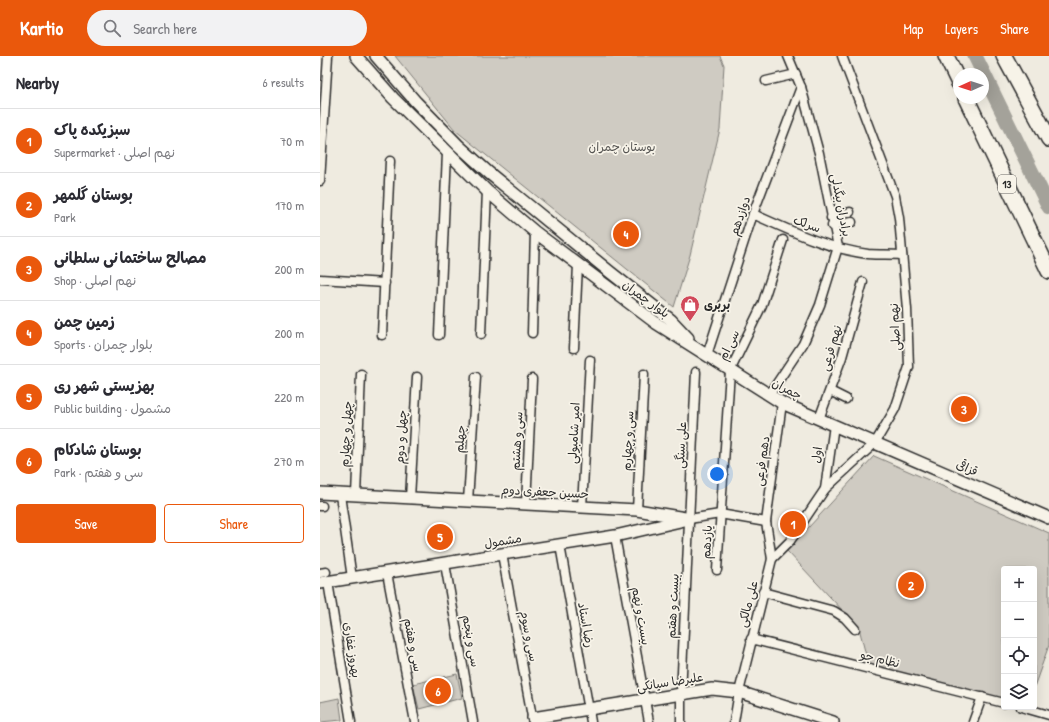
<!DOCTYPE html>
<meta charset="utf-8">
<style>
:root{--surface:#fff;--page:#f2f2f3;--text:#2b2b33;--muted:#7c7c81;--line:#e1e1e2;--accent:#ea580c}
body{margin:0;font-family:"Patrick Hand","Playpen Sans Arabic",sans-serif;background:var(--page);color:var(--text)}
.controls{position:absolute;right:12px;bottom:12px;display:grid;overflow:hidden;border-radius:4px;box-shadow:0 4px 16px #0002}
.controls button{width:36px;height:36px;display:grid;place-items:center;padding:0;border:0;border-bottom:1px solid var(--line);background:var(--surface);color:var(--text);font:20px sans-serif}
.compass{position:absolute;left:633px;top:12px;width:36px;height:36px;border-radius:50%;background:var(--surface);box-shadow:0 4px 16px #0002;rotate:267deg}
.you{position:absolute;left:397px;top:418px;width:14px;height:14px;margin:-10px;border:3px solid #fff;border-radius:50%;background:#1a73e8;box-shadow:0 0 0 6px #1a73e833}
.badge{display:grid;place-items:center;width:26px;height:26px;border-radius:50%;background:var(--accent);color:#fff;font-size:13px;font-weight:700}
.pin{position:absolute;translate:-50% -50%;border:2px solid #fff;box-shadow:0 1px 4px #0006}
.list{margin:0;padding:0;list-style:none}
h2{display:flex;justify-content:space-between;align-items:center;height:52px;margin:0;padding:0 16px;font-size:17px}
h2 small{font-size:13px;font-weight:400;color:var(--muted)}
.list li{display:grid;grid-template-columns:26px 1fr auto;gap:12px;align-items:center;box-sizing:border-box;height:64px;padding:0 16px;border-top:1px solid var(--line)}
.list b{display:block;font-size:15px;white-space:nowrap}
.list p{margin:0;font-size:13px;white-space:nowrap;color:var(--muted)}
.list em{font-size:13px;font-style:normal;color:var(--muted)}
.actions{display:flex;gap:8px;padding:12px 16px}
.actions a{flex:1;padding:9px 0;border:1px solid var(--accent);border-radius:4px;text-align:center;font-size:14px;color:var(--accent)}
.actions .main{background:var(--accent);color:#fff}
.icon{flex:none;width:22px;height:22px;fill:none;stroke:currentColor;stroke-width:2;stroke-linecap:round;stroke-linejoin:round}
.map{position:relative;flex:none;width:729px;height:666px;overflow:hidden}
header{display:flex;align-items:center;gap:24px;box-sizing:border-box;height:56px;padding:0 20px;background:var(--accent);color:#fff}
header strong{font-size:19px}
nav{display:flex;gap:22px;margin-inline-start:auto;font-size:14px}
.search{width:280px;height:36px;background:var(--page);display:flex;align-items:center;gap:10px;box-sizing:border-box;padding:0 14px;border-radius:22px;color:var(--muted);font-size:15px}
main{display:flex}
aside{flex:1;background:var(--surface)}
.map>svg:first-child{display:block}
</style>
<header>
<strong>Kartio</strong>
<div class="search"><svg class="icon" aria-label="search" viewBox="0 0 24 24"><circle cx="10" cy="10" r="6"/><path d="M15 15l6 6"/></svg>Search here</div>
<nav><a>Map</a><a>Layers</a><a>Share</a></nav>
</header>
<main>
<aside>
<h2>Nearby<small>6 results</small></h2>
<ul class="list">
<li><span class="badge">1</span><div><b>سبزیکده پاک</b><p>Supermarket · نهم اصلی</p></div><em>70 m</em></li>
<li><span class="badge">2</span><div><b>بوستان گلمهر</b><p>Park</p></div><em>170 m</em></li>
<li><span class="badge">3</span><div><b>مصالح ساختمانی سلطانی</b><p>Shop · نهم اصلی</p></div><em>200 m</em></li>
<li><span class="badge">4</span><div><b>زمین چمن</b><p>Sports · بلوار چمران</p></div><em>200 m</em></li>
<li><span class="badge">5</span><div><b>بهزیستی شهر ری</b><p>Public building · مشمول</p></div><em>220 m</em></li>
<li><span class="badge">6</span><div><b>بوستان شادکام</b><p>Park · سی و هفتم</p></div><em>270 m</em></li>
</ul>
<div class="actions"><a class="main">Save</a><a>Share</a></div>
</aside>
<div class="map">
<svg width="729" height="666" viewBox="0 0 729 666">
<rect width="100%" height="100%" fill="#efebe0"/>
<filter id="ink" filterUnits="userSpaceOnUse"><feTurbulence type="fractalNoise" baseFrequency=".025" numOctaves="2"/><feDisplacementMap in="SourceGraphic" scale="8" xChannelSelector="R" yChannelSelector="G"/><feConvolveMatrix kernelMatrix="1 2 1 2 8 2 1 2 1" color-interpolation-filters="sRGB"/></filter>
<g filter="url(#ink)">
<g fill="#cfcbc2" stroke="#7d7b76">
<polygon points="75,0 400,0 404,9 400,73 370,199 354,251 135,74"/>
<polygon points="554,400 729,477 729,589 714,631 714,513 684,513 684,647 550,615 539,572 467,495"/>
<polygon points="137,618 142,642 99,653 93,628"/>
<polygon points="19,642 22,664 0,666 0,646"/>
</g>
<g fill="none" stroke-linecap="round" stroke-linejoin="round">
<polyline stroke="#a4a29a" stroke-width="15" points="655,0 729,151"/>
<g stroke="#2b2b2b" stroke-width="11">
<g id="street">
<polyline points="446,25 476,18"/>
<polyline points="0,125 8,0"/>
<path d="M433,158C469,174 508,193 548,198C559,199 571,198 582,199"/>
<polyline points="511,162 530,156"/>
<polyline points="512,170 532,166"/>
<polyline points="0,223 65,227"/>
<polyline points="212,277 215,176"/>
<polyline points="161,278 167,135"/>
<polyline points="62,279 70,105"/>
<polyline points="119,279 127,97"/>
<polyline points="254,292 258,209"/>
<polyline points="387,299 433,158 481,31"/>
<polyline points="510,335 526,343"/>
<polyline points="449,339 483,288 500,249 518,191 499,97 481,31 468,0"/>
<polyline points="499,363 522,301 543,226"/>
<polyline points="505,433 514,369"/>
<polyline points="20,439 32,522"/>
<polyline points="36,439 41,318"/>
<polyline points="90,442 97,321"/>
<polyline points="148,445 156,321"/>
<polyline points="206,448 212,323"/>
<polyline points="0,450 2,450"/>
<polyline points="262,451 270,304"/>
<polyline points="317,454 324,318"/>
<polyline points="369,463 400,458 446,466"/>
<polyline points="295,480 329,666"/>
<polyline points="240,489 271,666"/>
<polyline points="182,498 213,666"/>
<polyline points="452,503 470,485 505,433 555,387 575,353 589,311 587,253 579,162 575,140 522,0"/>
<polyline points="125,508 153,666"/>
<polyline points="397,514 410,315 442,249 463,184"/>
<polyline points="0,517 6,516"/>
<polyline points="67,517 95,666"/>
<polyline points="8,526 31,666"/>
<polyline points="443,536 514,555 525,562 535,573"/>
<polyline points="431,583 684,647"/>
<polyline points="419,636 452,503 446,466 462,347"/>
<polyline points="701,651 729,659"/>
<polyline points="361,666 361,638 376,316"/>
<polyline points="414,666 418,642"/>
<polyline points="653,666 662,641"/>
</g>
</g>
<g stroke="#2b2b2b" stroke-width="14">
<g id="secondary">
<polyline points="36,0 73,42 167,135 215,176 336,267 462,347 729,462"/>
<polyline points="56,0 96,46 138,89 169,117 290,216 351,264 368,282"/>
<polyline points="0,437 317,454 365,462"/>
<polyline points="0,527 295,480 369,463"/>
<polyline points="213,662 392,633 419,636 513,666"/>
</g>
</g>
<g stroke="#2b2b2b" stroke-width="18">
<g id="highway">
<polyline points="626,0 639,27"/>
<polyline points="684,0 729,83"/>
<polyline points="646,42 729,215"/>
</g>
</g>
<use href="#street" stroke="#f7f3e8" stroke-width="8"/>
<use href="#secondary" stroke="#f7f3e8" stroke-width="11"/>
<use href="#highway" stroke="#f7f3e8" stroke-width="15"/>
</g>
</g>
<defs>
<g id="shop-pin" transform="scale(1)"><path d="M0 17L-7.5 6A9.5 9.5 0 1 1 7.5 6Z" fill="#d1495b" stroke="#f7f3e8"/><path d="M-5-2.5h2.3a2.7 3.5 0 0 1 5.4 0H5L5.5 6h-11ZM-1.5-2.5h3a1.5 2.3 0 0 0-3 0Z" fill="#fff"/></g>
</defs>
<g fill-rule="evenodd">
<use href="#shop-pin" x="370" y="249"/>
</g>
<g text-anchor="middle" stroke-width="3.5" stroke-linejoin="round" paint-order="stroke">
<rect fill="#f7f3e8" stroke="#686764" stroke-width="1" x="678" y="119" width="18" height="18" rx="3"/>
<g font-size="11" font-weight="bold" fill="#2b2b2b">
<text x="687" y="132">13</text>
</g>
<g font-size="12" fill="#545351" stroke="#f7f3e8">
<text x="302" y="95">بوستان چمران</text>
</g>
<g font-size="12" fill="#2b2b2b" stroke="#f7f3e8">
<text transform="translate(521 149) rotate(79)" y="4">برادران بیگدلی</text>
<text transform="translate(420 160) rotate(-71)" y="4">دوازدهم</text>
<text transform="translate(487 168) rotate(20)" y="4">سرلک</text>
<text transform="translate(326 243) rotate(36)" y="4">بلوار چمران</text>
<text transform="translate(575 271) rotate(-93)" y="4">نهم اصلی</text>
<text transform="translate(409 289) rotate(-64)" y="4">سی ام</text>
<text transform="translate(511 292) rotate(-73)" y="4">نهم فرعی</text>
<text transform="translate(467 333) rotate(28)" y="4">چمران</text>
<text transform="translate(254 377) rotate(-87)" y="4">امیر شامبولی</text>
<text transform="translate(26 378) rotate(-87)" y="4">چهل و چهارم</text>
<text transform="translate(81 381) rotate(-87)" y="4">چهل و دوم</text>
<text transform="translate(140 383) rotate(-86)" y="4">چهلم</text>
<text transform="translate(197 385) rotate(-87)" y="4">سی و هشتم</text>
<text transform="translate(308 385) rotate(-87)" y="4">سی و چهارم</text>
<text transform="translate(361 389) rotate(-87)" y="4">علی سنگی</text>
<text transform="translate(497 399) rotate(-82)" y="4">اول</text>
<text transform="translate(442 405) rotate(-82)" y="4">دهم فرعی</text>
<text transform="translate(647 412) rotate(23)" y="4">قزاقی</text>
<text transform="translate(225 436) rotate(3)" y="4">حسین جعفری دوم</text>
<text transform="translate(183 485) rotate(-9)" y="4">مشمول</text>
<text transform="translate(387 486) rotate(-87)" y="4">یازدهم</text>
<text transform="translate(428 548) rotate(-75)" y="4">علی مالکی</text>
<text transform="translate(353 550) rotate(-87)" y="4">بیست و هفتم</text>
<text transform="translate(321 560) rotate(80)" y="4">بیست و نهم</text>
<text transform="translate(266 569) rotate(80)" y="4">رضا استاد</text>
<text transform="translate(209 580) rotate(79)" y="4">سی و سوم</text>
<text transform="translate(151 585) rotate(80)" y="4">سی و پنجم</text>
<text transform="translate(93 589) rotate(79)" y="4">سی و هفتم</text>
<text transform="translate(32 594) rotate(81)" y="4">بهروز غفاری</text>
<text transform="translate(560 603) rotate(14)" y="4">نظام جو</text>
<text transform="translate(350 626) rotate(-9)" y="4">علیرضا سیانکی</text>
</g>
<g font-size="12" font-weight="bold" fill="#2b2b2b" stroke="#f7f3e8" text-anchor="start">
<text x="384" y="253">بربری</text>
</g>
</g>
</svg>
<div class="controls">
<button>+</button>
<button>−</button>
<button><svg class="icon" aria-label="locate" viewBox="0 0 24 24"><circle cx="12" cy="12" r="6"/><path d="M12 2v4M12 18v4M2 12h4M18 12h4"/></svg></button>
<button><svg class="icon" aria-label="layers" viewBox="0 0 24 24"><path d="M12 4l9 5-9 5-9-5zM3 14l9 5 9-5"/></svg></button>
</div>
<svg class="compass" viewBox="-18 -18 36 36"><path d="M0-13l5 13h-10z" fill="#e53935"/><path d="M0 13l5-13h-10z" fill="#7c7c81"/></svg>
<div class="you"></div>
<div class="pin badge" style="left:473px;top:468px">1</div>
<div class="pin badge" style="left:591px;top:529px">2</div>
<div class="pin badge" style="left:644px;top:353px">3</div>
<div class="pin badge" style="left:306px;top:178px">4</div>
<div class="pin badge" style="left:120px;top:481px">5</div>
<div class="pin badge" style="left:118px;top:635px">6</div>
</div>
</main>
